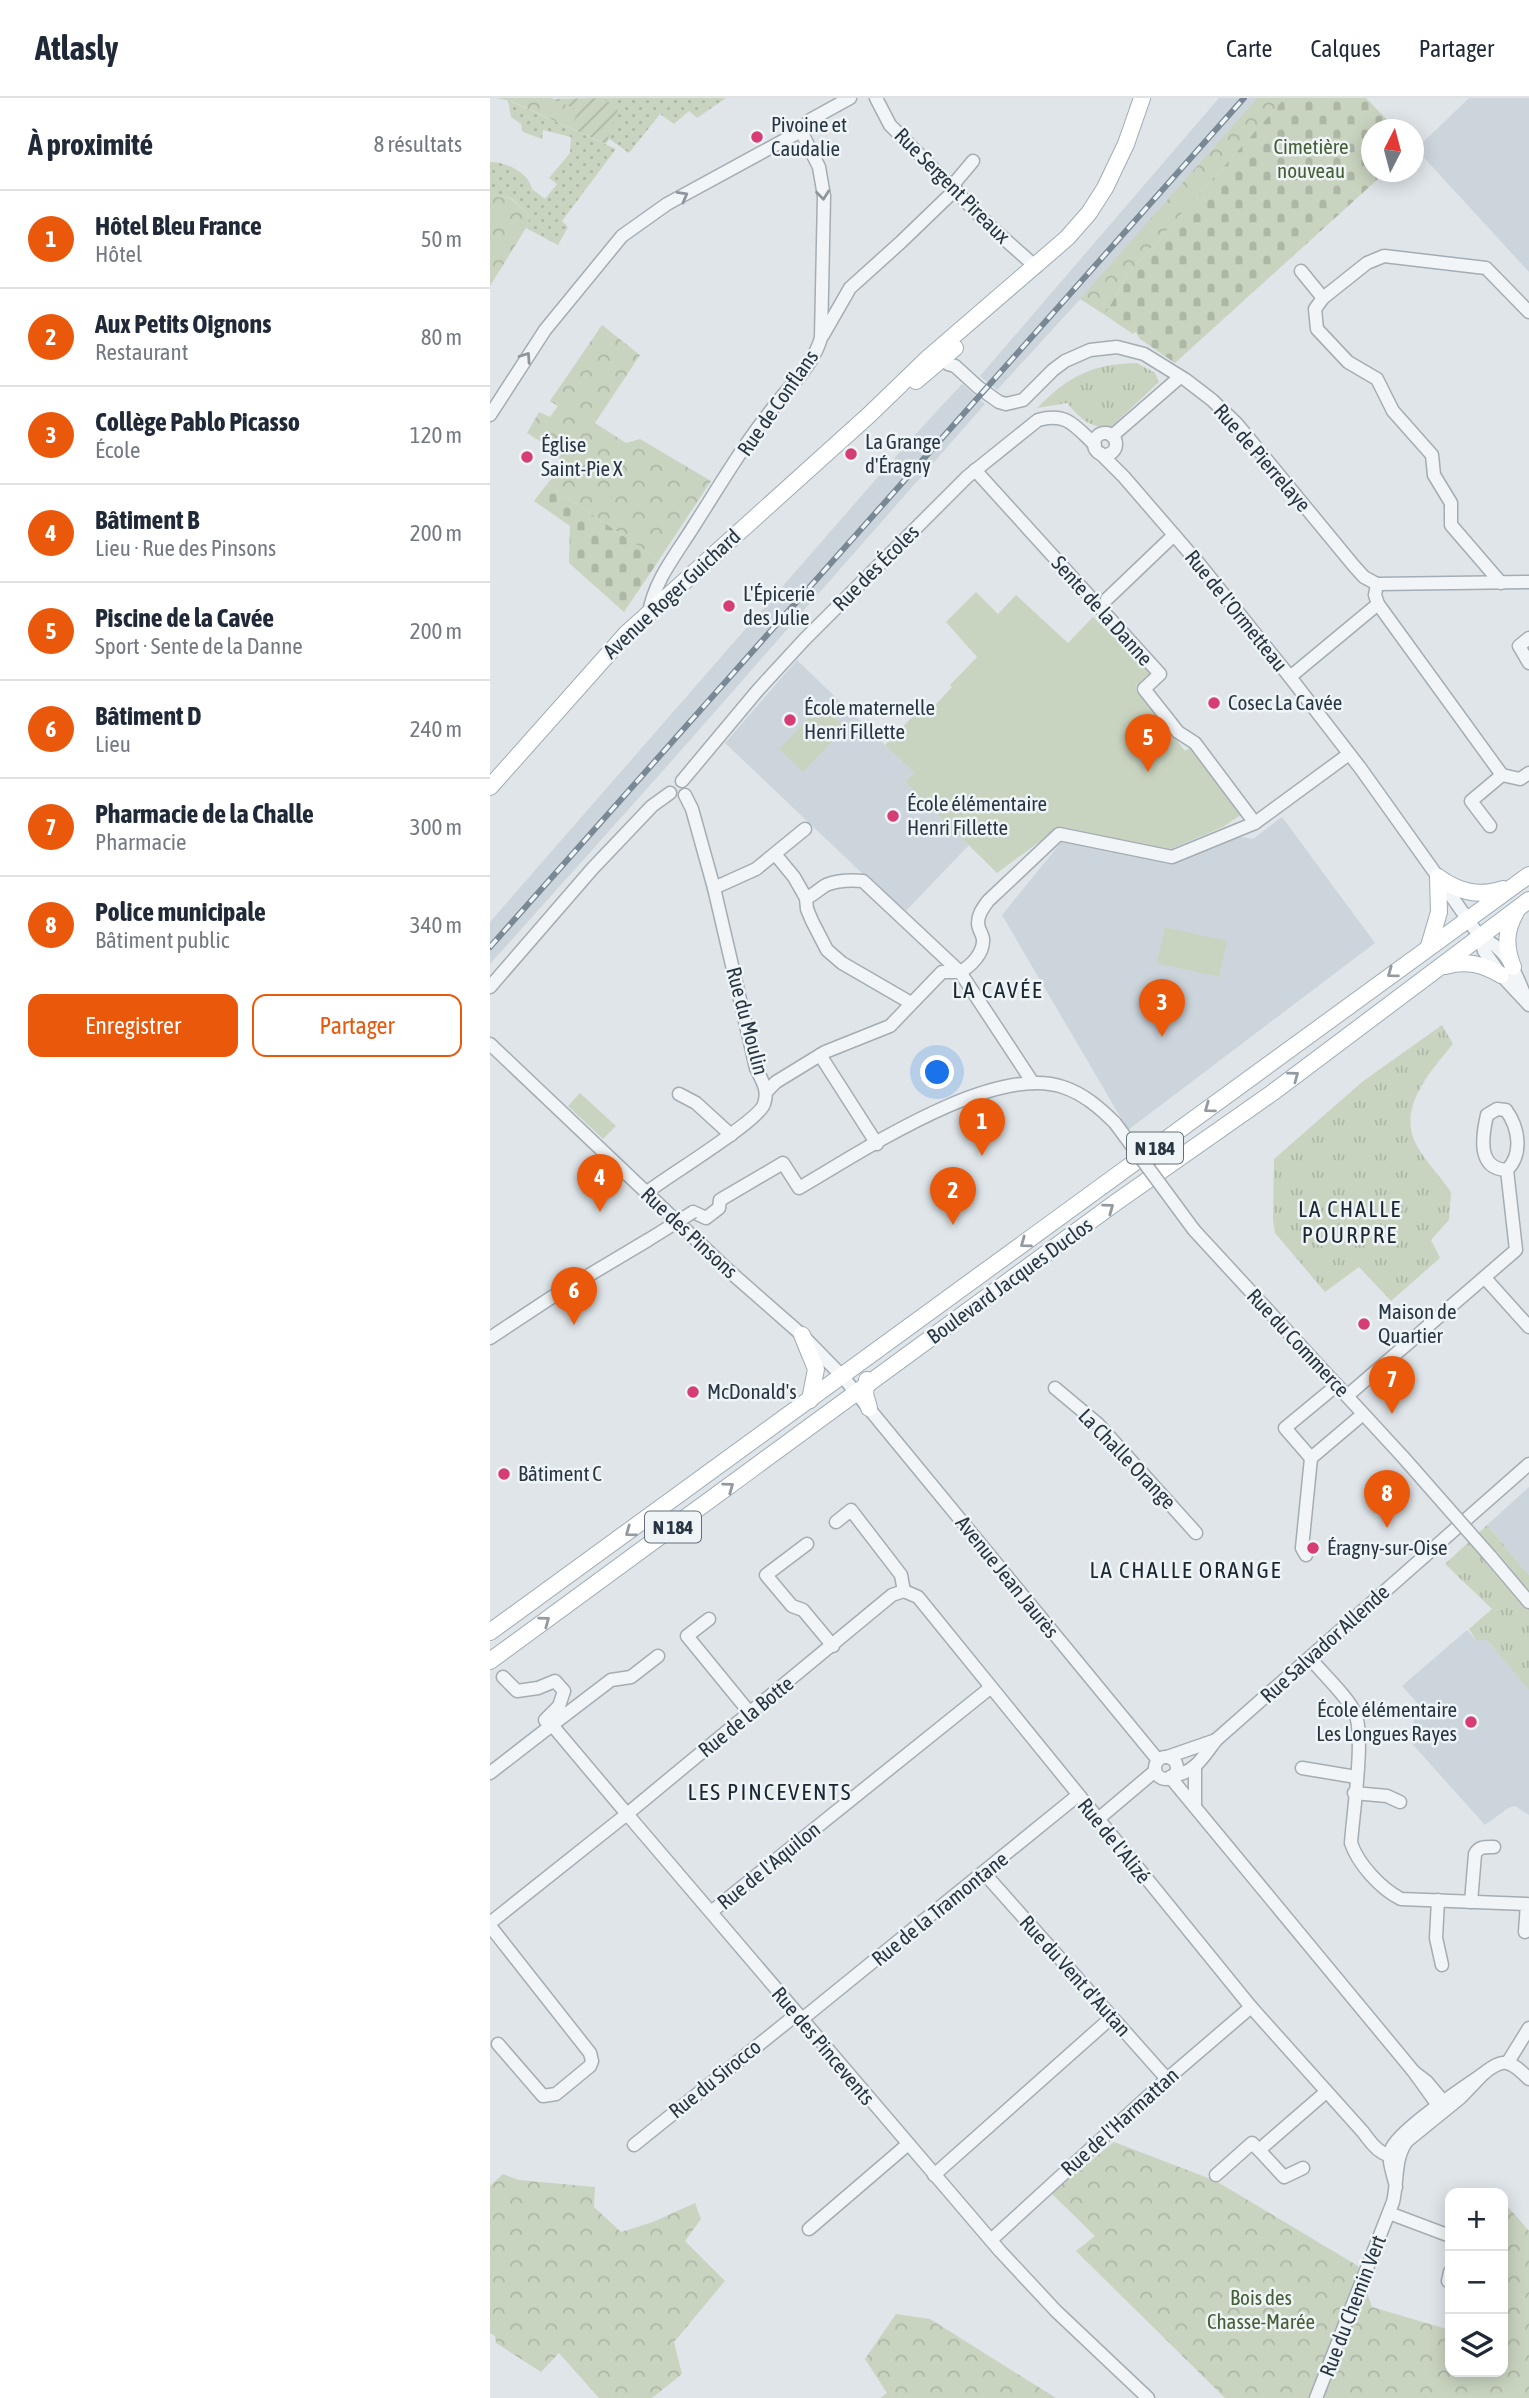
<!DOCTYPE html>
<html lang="fr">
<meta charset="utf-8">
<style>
:root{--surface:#fff;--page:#f6f6f7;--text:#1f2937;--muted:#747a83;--line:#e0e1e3;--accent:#ea580c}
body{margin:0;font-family:"Asap Condensed",sans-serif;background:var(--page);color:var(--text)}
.controls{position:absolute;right:21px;bottom:21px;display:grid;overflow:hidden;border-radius:14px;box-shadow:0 4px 18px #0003}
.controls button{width:63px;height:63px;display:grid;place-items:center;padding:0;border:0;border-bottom:2px solid var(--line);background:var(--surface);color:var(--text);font:35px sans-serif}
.compass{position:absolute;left:871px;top:21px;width:63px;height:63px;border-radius:50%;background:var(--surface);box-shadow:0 4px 18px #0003;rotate:6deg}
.you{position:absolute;left:448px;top:975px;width:24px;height:24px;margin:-18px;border:5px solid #fff;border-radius:50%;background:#1a73e8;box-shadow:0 0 0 10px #1a73e833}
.badge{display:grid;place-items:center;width:46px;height:46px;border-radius:50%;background:var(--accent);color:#fff;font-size:23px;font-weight:700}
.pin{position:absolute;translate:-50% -58px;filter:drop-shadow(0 2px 4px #0008)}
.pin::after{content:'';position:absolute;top:37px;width:24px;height:21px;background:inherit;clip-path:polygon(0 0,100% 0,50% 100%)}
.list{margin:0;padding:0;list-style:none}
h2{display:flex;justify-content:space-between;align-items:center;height:91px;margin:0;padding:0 28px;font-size:30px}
h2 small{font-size:23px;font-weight:400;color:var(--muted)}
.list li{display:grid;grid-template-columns:46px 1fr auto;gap:21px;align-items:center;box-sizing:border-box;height:98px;padding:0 28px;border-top:2px solid var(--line)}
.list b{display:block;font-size:26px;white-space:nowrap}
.list p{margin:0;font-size:23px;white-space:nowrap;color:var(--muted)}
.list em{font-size:23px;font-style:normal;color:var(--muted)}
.actions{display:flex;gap:14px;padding:21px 28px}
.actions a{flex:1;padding:16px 0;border:2px solid var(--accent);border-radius:14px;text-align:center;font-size:24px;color:var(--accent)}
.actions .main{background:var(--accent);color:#fff}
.icon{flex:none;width:38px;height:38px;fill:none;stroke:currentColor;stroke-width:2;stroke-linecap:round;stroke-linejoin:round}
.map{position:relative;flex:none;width:1039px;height:2300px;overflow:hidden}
header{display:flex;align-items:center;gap:42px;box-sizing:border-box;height:98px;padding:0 35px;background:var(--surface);border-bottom:2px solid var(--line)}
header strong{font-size:33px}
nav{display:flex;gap:38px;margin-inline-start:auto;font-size:24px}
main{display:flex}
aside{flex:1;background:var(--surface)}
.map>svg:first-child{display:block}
</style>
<header>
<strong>Atlasly</strong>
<nav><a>Carte</a><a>Calques</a><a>Partager</a></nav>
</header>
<main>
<aside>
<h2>À proximité<small>8 résultats</small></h2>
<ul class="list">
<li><span class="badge">1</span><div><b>Hôtel Bleu France</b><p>Hôtel</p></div><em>50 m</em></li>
<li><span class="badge">2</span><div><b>Aux Petits Oignons</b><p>Restaurant</p></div><em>80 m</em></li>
<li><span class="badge">3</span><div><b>Collège Pablo Picasso</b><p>École</p></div><em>120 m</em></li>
<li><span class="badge">4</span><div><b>Bâtiment B</b><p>Lieu · Rue des Pinsons</p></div><em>200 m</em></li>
<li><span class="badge">5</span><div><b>Piscine de la Cavée</b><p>Sport · Sente de la Danne</p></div><em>200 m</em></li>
<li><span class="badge">6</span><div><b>Bâtiment D</b><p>Lieu</p></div><em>240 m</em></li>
<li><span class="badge">7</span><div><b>Pharmacie de la Challe</b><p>Pharmacie</p></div><em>300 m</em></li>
<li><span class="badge">8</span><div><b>Police municipale</b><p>Bâtiment public</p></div><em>340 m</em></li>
</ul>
<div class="actions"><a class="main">Enregistrer</a><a>Partager</a></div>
</aside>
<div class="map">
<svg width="1039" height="2300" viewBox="0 0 1039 2300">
<defs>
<pattern id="grass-dots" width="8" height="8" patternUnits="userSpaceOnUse" patternTransform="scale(1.75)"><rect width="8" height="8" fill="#c9d4c0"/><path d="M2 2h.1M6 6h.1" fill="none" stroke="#adb7a6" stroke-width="1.8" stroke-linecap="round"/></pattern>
<pattern id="forest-crowns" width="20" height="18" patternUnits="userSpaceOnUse" patternTransform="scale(1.75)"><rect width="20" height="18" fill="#c9d4c0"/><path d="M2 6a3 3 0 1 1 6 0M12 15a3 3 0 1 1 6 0" fill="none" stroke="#adb7a6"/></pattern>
<pattern id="cemetery-stones" width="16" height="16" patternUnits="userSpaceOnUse" patternTransform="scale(1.75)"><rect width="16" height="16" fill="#c9d4c0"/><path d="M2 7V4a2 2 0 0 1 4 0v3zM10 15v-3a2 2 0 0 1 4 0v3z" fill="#adb7a6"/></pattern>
<pattern id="park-tufts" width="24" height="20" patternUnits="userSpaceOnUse" patternTransform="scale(1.75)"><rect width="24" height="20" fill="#c9d4c0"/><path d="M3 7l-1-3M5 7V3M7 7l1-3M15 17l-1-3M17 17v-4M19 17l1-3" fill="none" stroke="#adb7a6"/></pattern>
<pattern id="garden-furrows" width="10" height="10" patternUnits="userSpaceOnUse" patternTransform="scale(1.75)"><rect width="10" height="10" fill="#c9d4c0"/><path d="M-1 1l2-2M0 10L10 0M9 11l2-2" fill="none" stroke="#adb7a6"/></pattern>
</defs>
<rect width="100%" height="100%" fill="#dfe5e9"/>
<g fill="#cdd5dc">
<polygon points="729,0 767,0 619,170 507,292 490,278"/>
<polygon points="979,0 1039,0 1039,174 926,51"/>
<polygon points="472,286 495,306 179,666 0,866 0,824 421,341"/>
<polygon points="307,562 424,675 415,684 479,747 414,815 235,645"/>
<polygon points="792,719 885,845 638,1032 512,817 573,742 678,765 740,737 763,741"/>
<polygon points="1039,1389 1039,1477 997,1427"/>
<polygon points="977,1532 986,1542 997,1542 1039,1591 1039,1717 1025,1708 1018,1710 995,1727 916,1639 931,1609 912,1588"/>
</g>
<g fill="url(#grass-dots)">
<polygon points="109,0 236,0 207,20 199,13 184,26 170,16 139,55 118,40"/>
<path d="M18,2L126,51L72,123L78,129L68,147L36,130L40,118L21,100L0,97V64C17,64 38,74 42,91L55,101L67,86L59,80L80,55L81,39L53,32L52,41L33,34L31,26L21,19Z"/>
</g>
<g fill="url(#forest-crowns)">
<polygon points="6,0 61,0 90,12 80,30 21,3"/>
<polygon points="767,0 795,0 637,177 615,217 590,201"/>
<polygon points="0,97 20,100 40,118 36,130 0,188"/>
<polygon points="112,227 150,257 105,325 136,345 150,341 221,383 169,462 57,386 72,369 68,355 37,335 49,314 60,319 68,308 60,303"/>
<polygon points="624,2044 726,2083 868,2168 882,2209 960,2232 960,2274 1013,2274 1013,2103 1039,2133 1039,2300 735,2300 586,2153 605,2138 561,2095"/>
<polygon points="13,2076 29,2082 105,2089 104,2109 131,2134 163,2124 205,2105 211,2121 195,2143 235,2183 184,2244 192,2276 162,2300 109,2300 69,2255 51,2274 6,2245 5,2238 0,2235 0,2088"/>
<polygon points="406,2216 440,2221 566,2300 390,2300 397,2295 375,2261"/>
</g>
<g fill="url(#cemetery-stones)">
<polygon points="795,0 876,0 906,31 881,32 881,74 887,74 884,76 888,81 685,265 650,241 646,234 643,236 615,217 637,177"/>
<polygon points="57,386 169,462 134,514 79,465 80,428 44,403"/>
</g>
<g fill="url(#park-tufts)">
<path d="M647,265L665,275L669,284L621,329C599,330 591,321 577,305L547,310C579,278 601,266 647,265Z"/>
<path d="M952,927L963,946C941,973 907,1009 926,1046C934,1062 950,1078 961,1094L959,1122L941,1142L950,1160L901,1203L869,1169L835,1194L785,1135L783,1122L784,1061L872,984Z"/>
<polygon points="997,1427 1039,1477 1039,1592 997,1542 986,1542 979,1531 1002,1511 955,1466"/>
</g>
<polygon fill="url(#garden-furrows)" points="109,0 129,8 118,40 119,41 116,46 80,30 89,12 61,1"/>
<g fill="#c9d4c0">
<polygon points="486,494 508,516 526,497 578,545 603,519 660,575 645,590 695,653 701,649 752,716 733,729 676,753 567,731 507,775 415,684 424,675 395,647 430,611 437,616 462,589 460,587 487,559 456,524"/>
<polygon points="331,607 355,630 313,674 289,651"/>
<polygon points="675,829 737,843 729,879 667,865"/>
<polygon points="90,995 126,1028 113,1041 78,1008"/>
</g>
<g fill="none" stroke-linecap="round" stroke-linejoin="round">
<g stroke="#a4adb4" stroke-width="15">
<g id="minor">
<polyline points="386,0 400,27 501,129 546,169"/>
<polyline points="462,88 483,63"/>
<polyline points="811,173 833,200 825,211 827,231 858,264 887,281 903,313 942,357 944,377 961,405 961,427 1011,485"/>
<polyline points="833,200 877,165 894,158 996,170 1039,214"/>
<polyline points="333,237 360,190 411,144 466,91"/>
<polyline points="454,252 452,258 458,266 465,268 488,289 509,304 516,306 533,302 563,272 575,263 600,252 627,249 654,256 696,282 722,302 747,326 864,468 874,479 887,486 885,497 888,506 1012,677"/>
<polyline points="0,317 55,232 132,138 177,106 311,33 320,22 360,0"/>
<circle cx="615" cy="346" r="11"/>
<polyline points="622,338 690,279"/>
<polyline points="610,355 634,379 710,467 800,579 871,671 948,779 990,839 994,853 1011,877 1039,907"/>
<polyline points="485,372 670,576 654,591 688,634 705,645 765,725 859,656"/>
<polyline points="887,486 1039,484"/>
<polyline points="617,501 684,437"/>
<path d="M159,515C164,482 188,454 205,426C230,387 254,346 283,310C300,287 323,268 331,240L334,98L329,69L311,33"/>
<polyline points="1039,565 1029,548 1039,540"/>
<polyline points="800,579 888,506"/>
<path d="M192,683L268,592L314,542L477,379L548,322C577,314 585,328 605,347"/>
<polyline points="1000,728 981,703 1012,677 1030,681 1039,675"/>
<polyline points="285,756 304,779 316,800 317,811 322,823 337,852 352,865 421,905"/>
<polyline points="224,790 266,771 315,731"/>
<path d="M316,800C324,797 329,791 336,787C348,782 361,782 373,783L470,874C481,868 494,855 493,841C492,835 488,831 488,825C488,816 493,810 498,803L569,736L682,759L765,725"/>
<path d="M990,839C1018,851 1024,872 1035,898"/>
<polyline points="0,889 103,770 162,708 180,695"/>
<polyline points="0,946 238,1172 312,1237 353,1279 668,1662"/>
<polyline points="330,957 387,1046"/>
<polyline points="277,993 286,984 335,954 400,928 452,874 470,874 543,985"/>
<polyline points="189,996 206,1005 241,1037"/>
<path d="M156,1095C176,1079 269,1023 274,1006C279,992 272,983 266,970L224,790L202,711L195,697"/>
<path d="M203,1114L216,1120L229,1110L230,1102L293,1065L309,1090C370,1055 502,965 573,989C594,996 610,1010 625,1025"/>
<polyline points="704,1132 913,1359"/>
<polyline points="995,1180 1039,1229"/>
<polyline points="0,1240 59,1201 158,1142"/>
<polyline points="847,1287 795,1330 821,1360 873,1316"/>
<polyline points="565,1290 608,1326 706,1435"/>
<path d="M857,1298L1026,1152L1017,1072C1033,1056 1029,1030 1016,1012L1007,1011L997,1017C992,1039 987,1071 1017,1072"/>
<polyline points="346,1424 361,1412 411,1477 414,1493"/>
<polyline points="317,1446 276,1477 302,1508 313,1512 343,1548"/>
<polyline points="816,1457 812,1450 821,1360"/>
<polyline points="1000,1458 1039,1504"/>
<path d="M414,1493L428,1499L761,1909L873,2034C883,2048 891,2058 909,2060"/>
<polyline points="219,1521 197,1538 260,1615"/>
<path d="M820,1560C832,1575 858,1599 865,1615C875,1637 863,1716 861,1745C868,1766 891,1791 911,1801L1037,1806L1035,1834"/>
<polyline points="13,1579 27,1593 48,1590 65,1583 74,1593 69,1608 55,1622 62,1627 121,1582 141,1579 168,1558"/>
<polyline points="677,1659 726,1642"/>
<circle cx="676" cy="1670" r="11"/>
<polyline points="812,1670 866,1679"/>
<polyline points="0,1675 62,1627 137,1716 402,1497 414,1493"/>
<path d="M682,1678C705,1675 713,1659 726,1642L1039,1366"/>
<polyline points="680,1679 924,1974"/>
<polyline points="864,1695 897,1698 910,1704"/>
<polyline points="705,1707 705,1670"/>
<polyline points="607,1722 665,1673"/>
<polyline points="494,1775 677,1981"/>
<polyline points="948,1802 946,1840 952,1867"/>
<path d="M981,1804L985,1756C989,1748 996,1749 1004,1749"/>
<polyline points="221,1814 500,1590"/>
<polyline points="0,1825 137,1716 510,2153 566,2213 658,2300"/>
<polyline points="0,1828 100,1955 102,1963 100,1968 66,1996 53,1998 8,1946"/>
<polyline points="311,1922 587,1698"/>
<polyline points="1018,1964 1039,1930"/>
<path d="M993,1976C1014,1959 1020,1962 1039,1981"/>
<polyline points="952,2013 924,1974 937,1984 958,2009"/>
<polyline points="144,2047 307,1916"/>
<polyline points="769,2052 794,2079 813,2070"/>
<polyline points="444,2077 622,1919"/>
<polyline points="726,2077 762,2045 769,2052 836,1994"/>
<polyline points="899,2115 960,2138"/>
<polyline points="319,2131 417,2047"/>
<polyline points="501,2142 677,1981 761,1909"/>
<polyline points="958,2183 960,2174"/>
<path d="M826,2300L903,2104C908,2084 904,2060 917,2043L970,2000L993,1976C974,1989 906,2034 901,2052C897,2063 904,2078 906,2089"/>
</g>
</g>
<g stroke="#9eadb6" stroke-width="18">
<g id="major">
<polyline points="426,283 465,250"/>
<polyline points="0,689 136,536 379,317 438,260 577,140 599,115 615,90 636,46 652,0"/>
<path d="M948,779C969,794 988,799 1013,791"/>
<polyline points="939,848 949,814 948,779"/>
<path d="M955,868C976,862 993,866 1011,877"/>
<path d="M1023,869C1015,849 1015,833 1026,814"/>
<polyline points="312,1237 326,1271 320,1302"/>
<polyline points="377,1282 375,1296 379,1310"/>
<polyline points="0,1534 1039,777"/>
<polyline points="0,1563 625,1105 782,995 1039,802"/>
</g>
</g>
<use href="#minor" stroke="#f2f5f7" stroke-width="12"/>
<use href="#major" stroke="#fff" stroke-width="16"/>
<g stroke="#788894" stroke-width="6">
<polyline id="rail" points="0,849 754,0"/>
</g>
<use href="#rail" stroke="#eff4f7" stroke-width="3.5" stroke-dasharray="10" stroke-linecap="butt"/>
<g stroke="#a4adb4" stroke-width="15" stroke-linecap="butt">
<g id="minor-bridge">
<polyline points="625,1025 704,1132"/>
<polyline points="158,1142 203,1114"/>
<polyline points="913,1359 1000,1458"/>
</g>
</g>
<use href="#minor-bridge" stroke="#f2f5f7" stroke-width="12"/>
</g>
<defs><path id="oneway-chevron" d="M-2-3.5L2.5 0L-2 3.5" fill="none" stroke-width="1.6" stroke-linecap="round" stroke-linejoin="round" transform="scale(1.75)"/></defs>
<g stroke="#8c969c">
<use href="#oneway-chevron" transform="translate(333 97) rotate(84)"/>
<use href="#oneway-chevron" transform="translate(193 98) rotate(-29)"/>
<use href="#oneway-chevron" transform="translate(36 259) rotate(-56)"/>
</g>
<g stroke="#939aa0">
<use href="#oneway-chevron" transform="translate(902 875) rotate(144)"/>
<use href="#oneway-chevron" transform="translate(804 978) rotate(-37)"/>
<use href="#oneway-chevron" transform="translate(719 1010) rotate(144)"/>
<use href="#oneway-chevron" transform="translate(619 1110) rotate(-36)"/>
<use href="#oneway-chevron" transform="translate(535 1145) rotate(144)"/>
<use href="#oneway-chevron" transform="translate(239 1389) rotate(-36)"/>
<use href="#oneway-chevron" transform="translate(140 1434) rotate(144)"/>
<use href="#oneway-chevron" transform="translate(55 1523) rotate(-36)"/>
</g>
<g fill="#d63d74" stroke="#eff4f7" stroke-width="2.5">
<circle cx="267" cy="39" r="7"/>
<circle cx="361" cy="356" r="7"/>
<circle cx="37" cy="359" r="7"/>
<circle cx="239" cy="508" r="7"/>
<circle cx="724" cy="605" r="7"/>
<circle cx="300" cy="622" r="7"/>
<circle cx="403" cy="718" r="7"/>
<circle cx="874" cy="1226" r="7"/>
<circle cx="203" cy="1294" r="7"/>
<circle cx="14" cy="1376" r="7"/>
<circle cx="823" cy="1450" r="7"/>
<circle cx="981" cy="1624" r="7"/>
</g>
<g text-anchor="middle" stroke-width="5" stroke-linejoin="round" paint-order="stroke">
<g fill="#eff4f7" stroke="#636f78" stroke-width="2">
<rect x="637" y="1034.5" width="56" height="31" rx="5"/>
<rect x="155" y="1413.5" width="56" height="31" rx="5"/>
</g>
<g font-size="19" font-weight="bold" fill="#273642">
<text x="665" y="1057">N 184</text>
<text x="183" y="1436">N 184</text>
</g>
<g font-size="21" fill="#273642" stroke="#eff4f7" text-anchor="start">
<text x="281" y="34">Pivoine et<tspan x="281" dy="24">Caudalie</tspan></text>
<text x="375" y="351">La Grange<tspan x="375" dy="24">d'Éragny</tspan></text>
<text x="51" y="354">Église<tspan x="51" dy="24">Saint-Pie X</tspan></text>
<text x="253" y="503">L'Épicerie<tspan x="253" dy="24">des Julie</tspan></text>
<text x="738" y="612">Cosec La Cavée</text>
<text x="314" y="617">École maternelle<tspan x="314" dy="24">Henri Fillette</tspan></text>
<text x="417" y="713">École élémentaire<tspan x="417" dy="24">Henri Fillette</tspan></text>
<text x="888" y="1221">Maison de<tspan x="888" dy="24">Quartier</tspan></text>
<text x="217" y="1301">McDonald's</text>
<text x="28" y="1383">Bâtiment C</text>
<text x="837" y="1457">Éragny-sur-Oise</text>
<text x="967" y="1619" text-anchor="end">École élémentaire<tspan x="967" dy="24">Les Longues Rayes</tspan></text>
</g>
<g font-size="21" fill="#455e34" stroke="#eff4f7">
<text x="821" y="56">Cimetière<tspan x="821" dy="24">nouveau</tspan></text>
<text x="771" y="2207">Bois des<tspan x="771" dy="24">Chasse-Marée</tspan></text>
</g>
<g font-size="21" fill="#273642" stroke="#eff4f7">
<text transform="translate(462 88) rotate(45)" y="7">Rue Sergent Pireaux</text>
<text transform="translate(288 305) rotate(-55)" y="7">Rue de Conflans</text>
<text transform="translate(772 360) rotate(49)" y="7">Rue de Pierrelaye</text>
<text transform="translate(386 470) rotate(-45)" y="7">Rue des Écoles</text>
<text transform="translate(182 496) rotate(-43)" y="7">Avenue Roger Guichard</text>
<text transform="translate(612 513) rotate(48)" y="7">Sente de la Danne</text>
<text transform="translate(746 513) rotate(51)" y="7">Rue de l'Ormetteau</text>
<text transform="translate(257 923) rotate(75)" y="7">Rue du Moulin</text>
<text transform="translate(199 1135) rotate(43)" y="7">Rue des Pinsons</text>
<text transform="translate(520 1183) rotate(-36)" y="7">Boulevard Jacques Duclos</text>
<text transform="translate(808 1245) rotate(47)" y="7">Rue du Commerce</text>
<text transform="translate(637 1361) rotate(46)" y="7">La Challe Orange</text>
<text transform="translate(517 1479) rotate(51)" y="7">Avenue Jean Jaurès</text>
<text transform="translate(835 1546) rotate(-42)" y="7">Rue Salvador Allende</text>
<text transform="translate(256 1619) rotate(-39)" y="7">Rue de la Botte</text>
<text transform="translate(624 1743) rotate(51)" y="7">Rue de l'Alizé</text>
<text transform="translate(279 1768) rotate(-39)" y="7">Rue de l'Aquilon</text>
<text transform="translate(450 1811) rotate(-39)" y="7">Rue de la Tramontane</text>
<text transform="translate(585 1878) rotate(48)" y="7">Rue du Vent d'Autan</text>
<text transform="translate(333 1948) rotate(50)" y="7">Rue des Pincevents</text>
<text transform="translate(225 1981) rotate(-39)" y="7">Rue du Sirocco</text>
<text transform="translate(630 2024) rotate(-42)" y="7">Rue de l'Harmattan</text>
<text transform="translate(863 2208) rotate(-69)" y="7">Rue du Chemin Vert</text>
</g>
<g font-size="23" letter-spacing="2" fill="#1a2732" stroke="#eff4f7">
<text x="508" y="900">LA CAVÉE</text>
<text x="860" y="1119">LA CHALLE<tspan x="860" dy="26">POURPRE</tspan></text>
<text x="696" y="1480">LA CHALLE ORANGE</text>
<text x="280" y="1702">LES PINCEVENTS</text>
</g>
</g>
</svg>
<div class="controls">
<button>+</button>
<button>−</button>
<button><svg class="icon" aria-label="layers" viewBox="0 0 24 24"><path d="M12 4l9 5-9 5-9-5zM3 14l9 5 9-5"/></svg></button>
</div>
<svg class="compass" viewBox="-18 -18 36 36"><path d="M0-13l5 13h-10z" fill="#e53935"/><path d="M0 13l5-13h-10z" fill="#747a83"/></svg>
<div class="you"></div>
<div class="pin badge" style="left:492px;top:1058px">1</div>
<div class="pin badge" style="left:463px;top:1127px">2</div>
<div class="pin badge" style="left:672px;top:939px">3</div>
<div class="pin badge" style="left:110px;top:1114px">4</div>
<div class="pin badge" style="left:658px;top:674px">5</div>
<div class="pin badge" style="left:84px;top:1227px">6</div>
<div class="pin badge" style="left:902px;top:1316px">7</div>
<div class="pin badge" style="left:897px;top:1430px">8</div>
</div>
</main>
